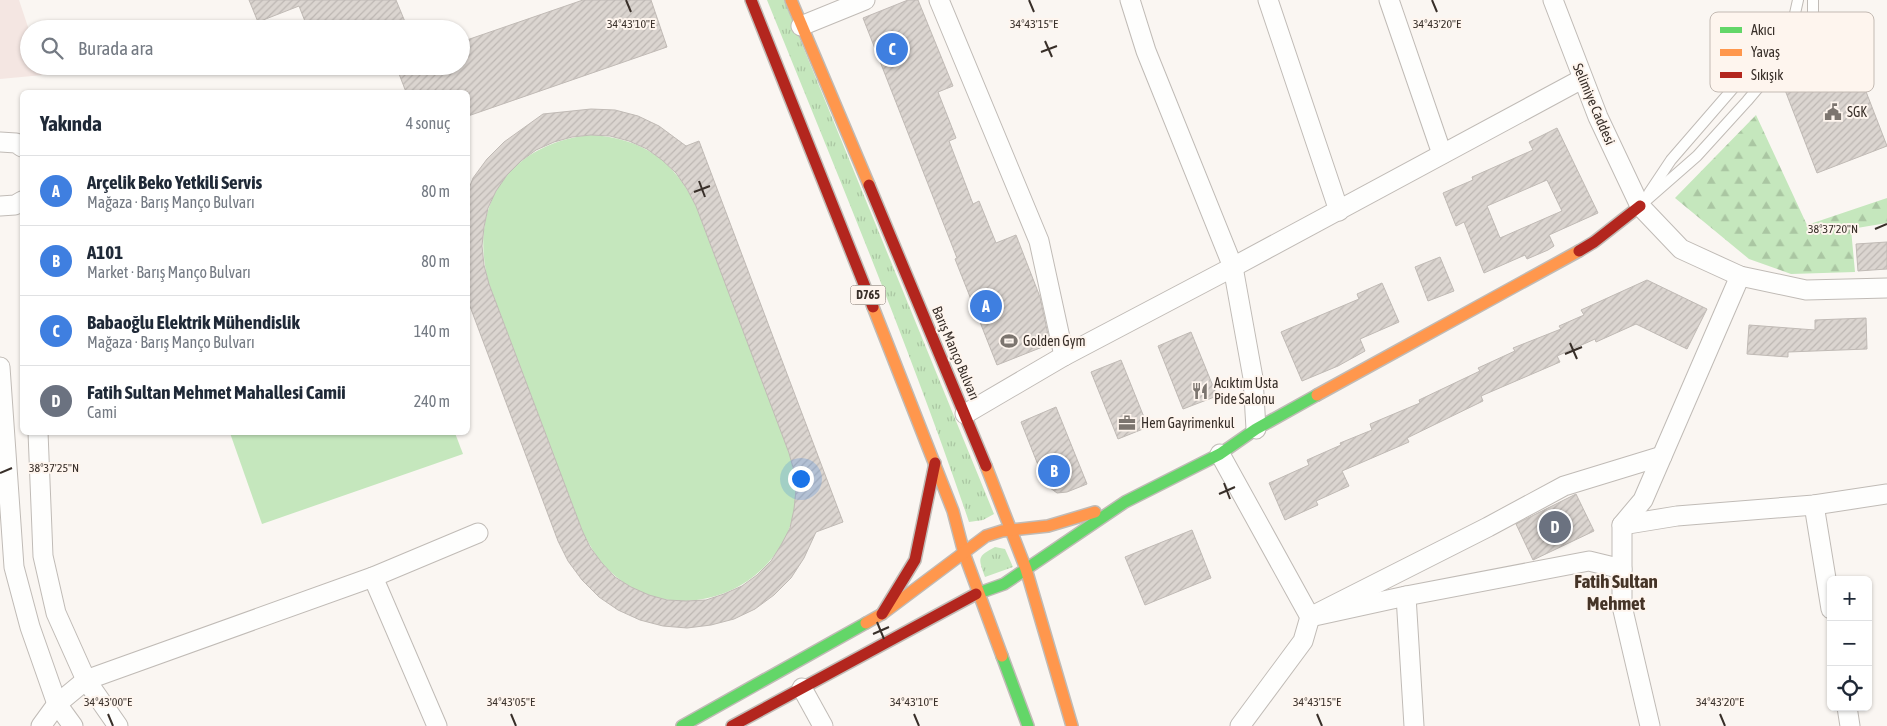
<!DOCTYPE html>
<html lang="tr">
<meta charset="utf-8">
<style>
:root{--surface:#fff;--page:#f2f2f3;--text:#1f2937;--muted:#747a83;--line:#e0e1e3;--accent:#7c756f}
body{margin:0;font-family:"Asap Condensed",sans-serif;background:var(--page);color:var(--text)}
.controls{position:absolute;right:15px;bottom:15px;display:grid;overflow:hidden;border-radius:8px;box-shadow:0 1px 4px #0004}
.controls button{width:45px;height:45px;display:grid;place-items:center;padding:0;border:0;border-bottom:1px solid var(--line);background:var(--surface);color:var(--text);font:25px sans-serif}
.you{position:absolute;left:800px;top:478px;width:18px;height:18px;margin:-12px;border:4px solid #fff;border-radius:50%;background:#1a73e8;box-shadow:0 0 0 8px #1a73e833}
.badge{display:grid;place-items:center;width:32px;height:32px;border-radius:50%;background:var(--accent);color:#fff;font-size:16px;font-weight:700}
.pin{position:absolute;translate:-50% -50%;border:2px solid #fff;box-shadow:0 1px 5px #0006}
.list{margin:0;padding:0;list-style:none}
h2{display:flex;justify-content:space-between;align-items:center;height:65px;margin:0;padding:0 20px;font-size:21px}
h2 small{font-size:16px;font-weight:400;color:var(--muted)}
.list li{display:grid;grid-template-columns:32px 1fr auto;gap:15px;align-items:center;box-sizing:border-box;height:70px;padding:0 20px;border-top:1px solid var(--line)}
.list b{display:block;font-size:19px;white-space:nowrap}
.list p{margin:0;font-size:16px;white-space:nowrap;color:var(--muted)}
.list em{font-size:16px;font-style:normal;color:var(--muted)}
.icon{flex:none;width:28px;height:28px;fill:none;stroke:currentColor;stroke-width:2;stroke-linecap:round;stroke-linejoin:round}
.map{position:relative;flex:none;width:1887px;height:726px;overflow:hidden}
.search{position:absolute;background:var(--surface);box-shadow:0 1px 4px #0004;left:20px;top:20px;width:450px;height:55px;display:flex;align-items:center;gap:12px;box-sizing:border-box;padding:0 18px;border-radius:28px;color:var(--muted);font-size:19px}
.panel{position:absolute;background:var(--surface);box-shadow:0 1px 4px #0004;left:20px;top:90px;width:450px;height:345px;border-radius:8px}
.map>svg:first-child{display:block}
</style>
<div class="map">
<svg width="1887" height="726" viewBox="0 0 1887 726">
<defs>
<pattern id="grass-tufts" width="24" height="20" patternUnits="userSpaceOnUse" patternTransform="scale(1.25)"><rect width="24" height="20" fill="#c5e7bd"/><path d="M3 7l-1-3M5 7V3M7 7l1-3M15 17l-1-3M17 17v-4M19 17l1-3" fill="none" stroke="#aac6a2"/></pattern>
<pattern id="forest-firs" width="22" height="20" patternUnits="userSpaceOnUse" patternTransform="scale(1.25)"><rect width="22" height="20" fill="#c5e7bd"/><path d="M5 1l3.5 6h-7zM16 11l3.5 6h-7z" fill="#aac6a2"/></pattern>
<pattern id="building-hatch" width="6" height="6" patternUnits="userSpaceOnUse" patternTransform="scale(1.25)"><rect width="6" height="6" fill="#dbd5d0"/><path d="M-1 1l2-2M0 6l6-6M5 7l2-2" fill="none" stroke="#bdb7b3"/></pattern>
</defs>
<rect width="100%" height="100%" fill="#faf6f2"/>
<polygon fill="#f4e6e2" points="0,0 19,0 29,30 29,66 40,66 43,75 0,79"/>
<g fill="url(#grass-tufts)">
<path d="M767,0H784L994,514L983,520L969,522C909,345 837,173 767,0Z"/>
<path d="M995,547L1005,549L1013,567L985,577C978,557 977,557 995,547Z"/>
</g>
<polygon fill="url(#forest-firs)" points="1756,115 1807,225 1887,198 1887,223 1851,229 1855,272 1791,274 1749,259 1675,198"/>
<g fill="#c5e7bd">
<path d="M591,135C642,138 674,160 696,206L789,452C792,465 796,477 796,490C797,573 703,628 631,587C608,574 593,554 582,530L489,284C467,205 510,143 591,135Z"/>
<polygon points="230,433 455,433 463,454 262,524"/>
</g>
<g fill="url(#building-hatch)" stroke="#c0bab5" fill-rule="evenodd">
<polygon points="249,0 396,0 408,29 308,29 299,6 258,22"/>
<polygon points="583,0 651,0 667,47 468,116 468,92 406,92 396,66 461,66 461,42"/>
<polygon points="908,0 918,0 953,86 938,92 956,138 949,141 973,204 979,201 996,243 1016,235 1040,297 1050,344 997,365 955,259 957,258 863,18"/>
<polygon points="1850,50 1887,146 1817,173 1780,77"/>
<path d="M591,109L615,110L638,116L659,126L686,146L699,141L843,522L816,532L804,558L791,578L774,595L755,609L734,619L711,625L687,628L663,626L640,620L618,610L599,597L582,580L568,561L558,541L468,301V191L473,178L487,159L504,142L543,114ZM591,135L610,136L629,141L647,149L662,160L676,173L687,189L696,206L789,453L794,471L796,490L794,509L790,528L781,545L771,561L757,575L742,586L724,594L706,600L686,601L667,600L649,595L631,587L615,577L602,563L590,547L582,530L489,284L484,265L482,246L484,227L488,208L496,191L507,175L521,161L536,150L554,142L572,137Z"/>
<path d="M1557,128L1598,213L1549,235L1554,246L1548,250L1527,259L1525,255L1484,273L1464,222L1456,226L1443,193L1473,180L1472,177L1533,150L1529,142ZM1547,180L1562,211L1500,238L1487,206Z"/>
<polygon points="1887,242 1887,269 1858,271 1856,244"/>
<polygon points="1440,257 1454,291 1428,301 1415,267"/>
<polygon points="1647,280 1707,309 1687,349 1636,324 1596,342 1595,339 1557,356 1560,362 1481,396 1483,401 1407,438 1409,442 1342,471 1349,486 1316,501 1318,505 1285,520 1269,483 1309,465 1307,460 1341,445 1340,443 1372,430 1370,424 1420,403 1419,400 1480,371 1478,368 1515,351 1513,348 1561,329 1559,326 1584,315 1581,310"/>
<polygon points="1382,283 1399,322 1360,339 1365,351 1338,366 1302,381 1281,332 1359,299 1357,294"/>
<polygon points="1866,318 1867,349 1788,352 1788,357 1747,354 1749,325 1815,330 1815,320"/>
<polygon points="1191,332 1217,396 1183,409 1158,346"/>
<polygon points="1121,360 1148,427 1118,439 1091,372"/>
<polygon points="1056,407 1087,484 1067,492 1057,493 1046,485 1021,422"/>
<polygon points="1576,494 1594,531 1533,560 1516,524"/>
<polygon points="1192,530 1211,578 1145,605 1125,557"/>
</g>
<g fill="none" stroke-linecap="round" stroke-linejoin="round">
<g stroke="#c0bbb6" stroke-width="12">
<g id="lane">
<polyline points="1649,193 1671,160 1794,18 1798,0"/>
<polyline points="1641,205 1697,156 1747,101 1813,23 1813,0"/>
</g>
</g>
<g stroke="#c0bbb6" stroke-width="21">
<g id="street">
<polyline points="939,0 1039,241 1064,356 965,414"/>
<polyline points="1130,0 1146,51 1233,267 1253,378 1256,429"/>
<polyline points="1268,0 1339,211"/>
<polyline points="1389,0 1442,154"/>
<polyline points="1553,0 1598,117 1640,206 1681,249 1740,276 1806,290 1887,288"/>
<polyline points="801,26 865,0"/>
<polyline points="0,142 16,143 22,147"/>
<polyline points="0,206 15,205 22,201"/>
<polyline points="1064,356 1233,267 1582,79"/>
<polyline points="0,367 14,567 30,627 57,704 73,726"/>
<polyline points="38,432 43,556 56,613 86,680 118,726"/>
<polyline points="1220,454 1310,617 1406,596 1589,561 1622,569"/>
<polyline points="1814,505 1831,609"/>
<polyline points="1622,525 1677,516 1814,505 1887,494"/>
<polyline points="373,577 437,726"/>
<polyline points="1406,596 1414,726"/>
<polyline points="802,688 823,726"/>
<polyline points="1847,707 1850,726"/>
<polyline points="41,726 57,704 86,680 373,577 478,533"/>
<polyline points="1240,726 1303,641 1310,617 1488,527 1564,486 1662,456"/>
<polyline points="1650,726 1622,606 1622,525 1643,500 1740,276"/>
</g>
</g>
<g stroke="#c0bbb6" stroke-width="14">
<g id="fast">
<polyline points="976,594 1004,584 1125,502 1220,454 1256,429 1317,395"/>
<polyline points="1002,656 1028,726"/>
<polyline points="682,726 866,623"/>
</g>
</g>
<g stroke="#c0bbb6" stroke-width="14">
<g id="slow">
<polyline points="791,0 869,185"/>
<polyline points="873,307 953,511 964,553 1002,656"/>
<polyline points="1317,395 1579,251"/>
<polyline points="986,466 1026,569 1072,726"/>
<polyline points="866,623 882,614 986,536 1002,531 1048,526 1095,512"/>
</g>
</g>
<g stroke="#c0bbb6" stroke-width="14">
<g id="jam">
<polyline points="751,0 873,307"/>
<polyline points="869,185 986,466"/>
<polyline points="1579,251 1594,242 1640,206"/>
<polyline points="882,614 915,560 935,463"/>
<polyline points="732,726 976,594"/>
</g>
</g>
<use href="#lane" stroke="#fefefd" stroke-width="10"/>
<use href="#street" stroke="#fefefd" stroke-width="19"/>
<use href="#fast" stroke="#63d668" stroke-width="11"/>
<use href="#slow" stroke="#ff974d" stroke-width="11"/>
<use href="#jam" stroke="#b3261e" stroke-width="11"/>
</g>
<path fill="none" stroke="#382f29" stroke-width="2" d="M626,0L631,12M1029,0L1034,12M1432,0L1437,12M1045,41L1052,57M1041,52L1057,46M699,181L705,197M694,192L710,186M1875,229L1887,224M1570,343L1577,359M1565,354L1582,347M0,473L12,468M1224,483L1230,499M1219,494L1235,487M877,622L884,639M873,634L889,627M108,714L113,726M511,714L516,726M914,714L919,726M1317,714L1322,726M1720,714L1725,726"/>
<defs>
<g id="civic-bare" transform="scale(1.35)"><path d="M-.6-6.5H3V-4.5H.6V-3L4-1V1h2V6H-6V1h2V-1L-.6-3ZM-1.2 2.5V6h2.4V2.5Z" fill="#7c756f" stroke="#fef5ee" stroke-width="2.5" paint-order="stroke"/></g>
<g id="stadium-bare" transform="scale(1.35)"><path d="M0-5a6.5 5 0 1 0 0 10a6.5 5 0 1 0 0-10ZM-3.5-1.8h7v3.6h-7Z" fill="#7c756f" stroke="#fef5ee" stroke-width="2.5" paint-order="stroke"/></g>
<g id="restaurant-bare" transform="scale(1.35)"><path d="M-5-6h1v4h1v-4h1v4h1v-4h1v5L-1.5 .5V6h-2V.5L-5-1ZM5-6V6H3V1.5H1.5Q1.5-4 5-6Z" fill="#7c756f" stroke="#fef5ee" stroke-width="2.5" paint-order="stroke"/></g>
<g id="office-bare" transform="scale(1.35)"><path d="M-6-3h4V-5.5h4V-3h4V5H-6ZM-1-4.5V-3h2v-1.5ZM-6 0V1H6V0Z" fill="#7c756f" stroke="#fef5ee" stroke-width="2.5" paint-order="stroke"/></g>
</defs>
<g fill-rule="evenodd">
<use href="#civic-bare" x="1833" y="112"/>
<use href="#stadium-bare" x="1009" y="341"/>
<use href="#restaurant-bare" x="1200" y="391"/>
<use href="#office-bare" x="1127" y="423"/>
</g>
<g text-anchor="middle" stroke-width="4" stroke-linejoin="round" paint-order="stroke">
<rect fill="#fef5ee" stroke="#736a64" stroke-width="1" x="850.5" y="285.5" width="35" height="19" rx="4"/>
<g font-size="12" font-weight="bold" fill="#382f29">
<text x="868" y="299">D765</text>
</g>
<g font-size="14" fill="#382f29" stroke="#fef5ee">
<text transform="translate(1594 104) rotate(67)" y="5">Selimiye Caddesi</text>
<text transform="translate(956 353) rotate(67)" y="5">Barış Manço Bulvarı</text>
</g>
<g font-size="14" fill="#382f29" stroke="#fef5ee" text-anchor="start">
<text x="1847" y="117">SGK</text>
<text x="1023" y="346">Golden Gym</text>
<text x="1214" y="388">Acıktım Usta<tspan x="1214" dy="16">Pide Salonu</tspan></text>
<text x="1141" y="428">Hem Gayrimenkul</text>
</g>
<g font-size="19" font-weight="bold" fill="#453427" stroke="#fef5ee">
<text x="1616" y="588">Fatih Sultan<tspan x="1616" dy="22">Mehmet</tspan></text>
</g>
</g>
<rect x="1710" y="12" width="164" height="80" rx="8" fill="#fef5ee" stroke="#c3bab3" stroke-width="1"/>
<rect x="1720" y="27" width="22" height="6" fill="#63d668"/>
<rect x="1720" y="49" width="22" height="7" fill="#ff974d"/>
<rect x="1720" y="72" width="22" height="6" fill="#b3261e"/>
<g font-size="14" fill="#382f29">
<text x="1751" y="35">Akıcı</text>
<text x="1751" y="57">Yavaş</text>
<text x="1751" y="80">Sıkışık</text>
</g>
<g font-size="12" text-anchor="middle" fill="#382f29" stroke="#fef5ee" stroke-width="4" stroke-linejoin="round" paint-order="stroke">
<text x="631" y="28">34°43'10"E</text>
<text x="1034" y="28">34°43'15"E</text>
<text x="1437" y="28">34°43'20"E</text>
<text x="1833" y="233">38°37'20"N</text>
<text x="54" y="472">38°37'25"N</text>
<text x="108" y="706">34°43'00"E</text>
<text x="511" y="706">34°43'05"E</text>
<text x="914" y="706">34°43'10"E</text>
<text x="1317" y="706">34°43'15"E</text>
<text x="1720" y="706">34°43'20"E</text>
</g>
</svg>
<div class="controls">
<button>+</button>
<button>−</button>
<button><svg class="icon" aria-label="locate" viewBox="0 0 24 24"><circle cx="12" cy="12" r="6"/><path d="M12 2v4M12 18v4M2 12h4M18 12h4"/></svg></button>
</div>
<div class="you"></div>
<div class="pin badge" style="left:986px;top:306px;background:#3f7fe0">A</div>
<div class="pin badge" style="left:1054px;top:471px;background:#3f7fe0">B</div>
<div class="pin badge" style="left:892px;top:49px;background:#3f7fe0">C</div>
<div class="pin badge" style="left:1555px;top:527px;background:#6b7280">D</div>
<div class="search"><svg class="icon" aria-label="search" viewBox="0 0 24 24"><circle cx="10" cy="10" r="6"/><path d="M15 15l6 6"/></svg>Burada ara</div>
<section class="panel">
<h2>Yakında<small>4 sonuç</small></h2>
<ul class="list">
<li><span class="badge" style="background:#3f7fe0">A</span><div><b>Arçelik Beko Yetkili Servis</b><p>Mağaza · Barış Manço Bulvarı</p></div><em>80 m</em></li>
<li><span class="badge" style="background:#3f7fe0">B</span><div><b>A101</b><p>Market · Barış Manço Bulvarı</p></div><em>80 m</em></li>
<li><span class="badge" style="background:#3f7fe0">C</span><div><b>Babaoğlu Elektrik Mühendislik</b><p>Mağaza · Barış Manço Bulvarı</p></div><em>140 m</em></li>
<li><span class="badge" style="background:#6b7280">D</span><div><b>Fatih Sultan Mehmet Mahallesi Camii</b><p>Cami</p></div><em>240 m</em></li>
</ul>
</section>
</div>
